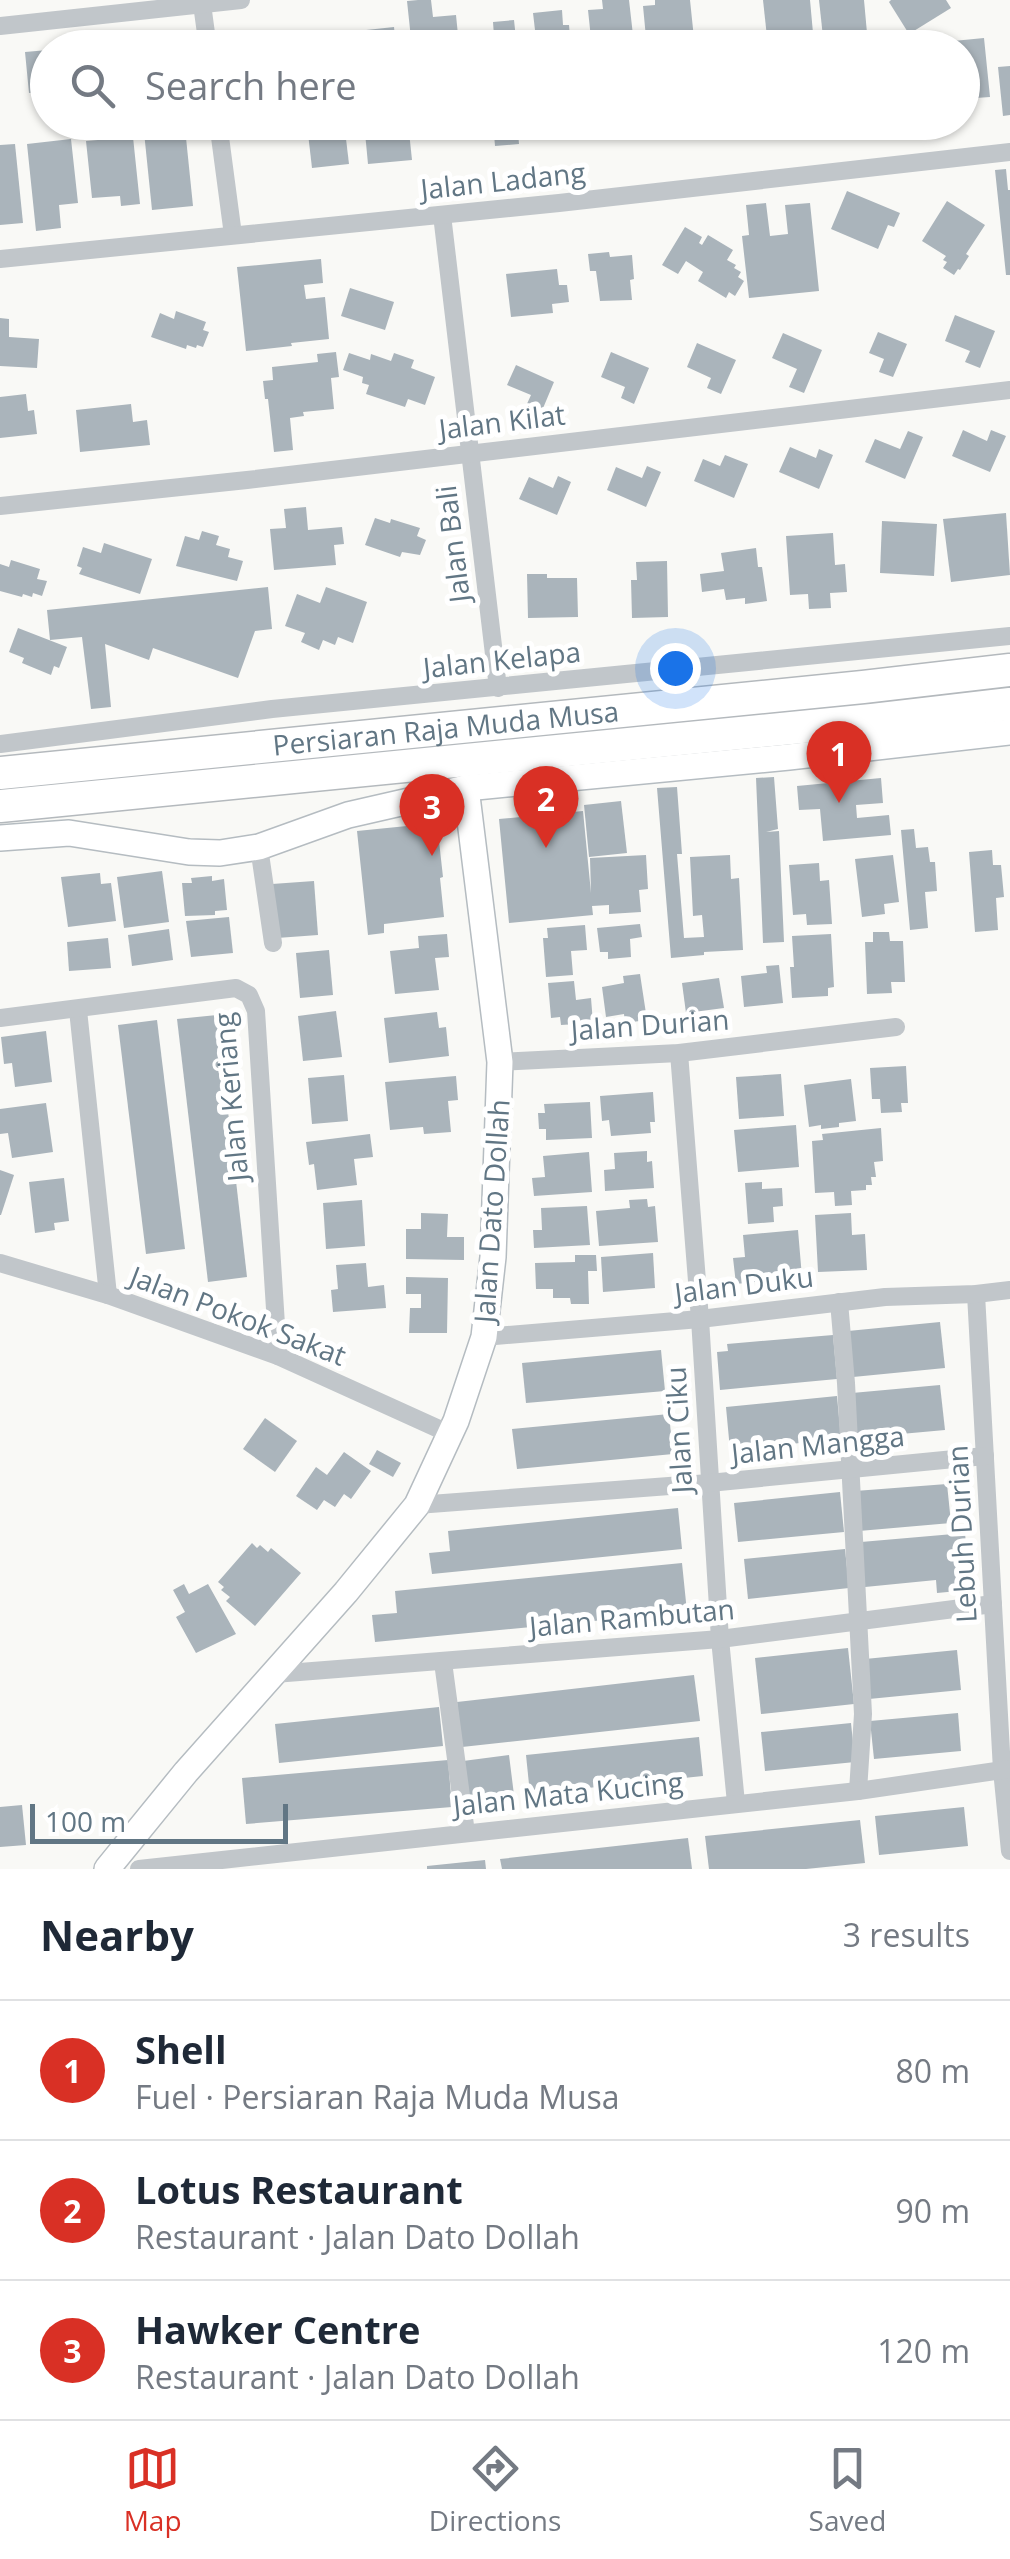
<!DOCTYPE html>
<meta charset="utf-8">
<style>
:root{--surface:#fff;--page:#f6f6f7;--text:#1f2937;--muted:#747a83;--line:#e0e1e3;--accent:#d93025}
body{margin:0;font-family:"Open Sans",sans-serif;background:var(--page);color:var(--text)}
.scale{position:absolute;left:30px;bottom:25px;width:258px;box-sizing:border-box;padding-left:10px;border:5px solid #617684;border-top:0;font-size:28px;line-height:35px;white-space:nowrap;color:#617684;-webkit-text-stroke:8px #fff;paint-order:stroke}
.you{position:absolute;left:675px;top:668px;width:35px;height:35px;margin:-25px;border:8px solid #fff;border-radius:50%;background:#1a73e8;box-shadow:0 0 0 15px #1a73e833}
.badge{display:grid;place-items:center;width:65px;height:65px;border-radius:50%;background:var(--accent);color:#fff;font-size:32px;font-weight:700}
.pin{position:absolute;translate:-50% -82px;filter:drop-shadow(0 2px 5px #0008)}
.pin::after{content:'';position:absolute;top:52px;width:35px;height:30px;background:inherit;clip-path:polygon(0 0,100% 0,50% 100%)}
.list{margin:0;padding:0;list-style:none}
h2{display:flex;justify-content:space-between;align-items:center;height:130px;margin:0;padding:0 40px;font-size:42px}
h2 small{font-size:32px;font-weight:400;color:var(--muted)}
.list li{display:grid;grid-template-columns:65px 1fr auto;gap:30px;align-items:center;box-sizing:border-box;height:140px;padding:0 40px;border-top:2px solid var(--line)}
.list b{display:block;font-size:38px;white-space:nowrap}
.list p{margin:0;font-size:32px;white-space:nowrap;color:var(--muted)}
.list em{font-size:32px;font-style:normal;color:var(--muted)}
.icon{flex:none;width:55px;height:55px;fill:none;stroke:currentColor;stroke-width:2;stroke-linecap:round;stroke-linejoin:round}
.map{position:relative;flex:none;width:1010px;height:1869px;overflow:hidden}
.search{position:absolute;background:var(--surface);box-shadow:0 2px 8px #0004;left:30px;right:30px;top:30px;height:110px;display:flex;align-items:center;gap:25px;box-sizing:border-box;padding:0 35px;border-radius:55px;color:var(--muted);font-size:38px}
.sheet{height:550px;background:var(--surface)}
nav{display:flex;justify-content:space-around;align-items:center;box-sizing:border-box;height:140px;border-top:2px solid var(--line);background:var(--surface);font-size:28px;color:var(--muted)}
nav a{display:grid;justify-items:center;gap:5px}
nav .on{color:var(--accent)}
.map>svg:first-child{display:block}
</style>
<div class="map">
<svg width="1010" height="1869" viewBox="0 0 1010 1869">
<rect width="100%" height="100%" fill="#f9f9f6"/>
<g fill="#aab4bb">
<polygon points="418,0 431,0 433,17 456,15 458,35 452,35 453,48 412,48 407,1"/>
<polygon points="602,0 629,0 634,44 592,48 588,10 603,9"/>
<polygon points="655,0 690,0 695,48 647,48 643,6 655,5"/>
<polygon points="763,0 810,0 813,33 767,37"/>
<polygon points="819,0 864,0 867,33 823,37"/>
<polygon points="891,0 946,0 951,8 909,34 889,2"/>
<polygon points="562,10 563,25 569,25 571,48 528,48 527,31 535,30 533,13"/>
<polygon points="514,20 517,48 479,48 478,37 494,36 493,22"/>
<polygon points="394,27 396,48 359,48 357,31"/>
<polygon points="984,38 990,97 962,99 962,48 944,48 943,42"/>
<polygon points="337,40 338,48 292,48 292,45"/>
<polygon points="48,50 48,107 39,108 37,92 29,93 25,52"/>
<polygon points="1010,66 1010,115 1003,116 998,67"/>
<polygon points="344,122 349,164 312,168 307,125"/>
<polygon points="364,122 408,122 412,160 368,164"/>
<polygon points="476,122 526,122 527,131 518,132 519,144 495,146 494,134 477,136"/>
<polygon points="539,122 584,122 586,136 563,138 562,130 540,132"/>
<polygon points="601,122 642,122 643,133 602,137"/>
<polygon points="185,128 193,206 152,210 144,132"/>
<polygon points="133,137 140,204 121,206 120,196 92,198 86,141"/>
<polygon points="71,139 78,203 59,205 61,228 36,231 27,144"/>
<polygon points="15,144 23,223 0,225 0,145"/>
<polygon points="1006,169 1008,190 1010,190 1010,275 1006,275 995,170"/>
<polygon points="847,191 900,213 894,227 888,225 878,249 831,229"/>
<polygon points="947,201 985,225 966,254 969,256 960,270 958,269 954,275 943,268 947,262 943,260 946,256 922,241"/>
<polygon points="766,203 770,236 788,234 785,205 810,203 819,291 749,298 742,236 749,235 746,205"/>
<polygon points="685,227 702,237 699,243 702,245 708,235 733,250 727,260 736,265 734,268 741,272 738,277 744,281 735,296 729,292 726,298 698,281 703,272 686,261 678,274 662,265"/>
<polygon points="609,252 610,257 632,255 634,279 630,280 632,300 600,301 596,271 590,271 588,254"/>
<polygon points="321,259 323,283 304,285 306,299 325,297 329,339 291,343 292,346 246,351 237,267"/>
<polygon points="557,269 559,285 567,285 569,302 552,304 553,313 511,317 506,274"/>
<polygon points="350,288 394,302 385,330 341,316"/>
<polygon points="176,311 206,322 203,330 209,332 203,347 197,345 196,348 187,345 186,349 151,337 160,313 174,319"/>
<polygon points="955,315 995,331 980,368 965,362 970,351 945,341"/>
<polygon points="0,318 9,319 9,337 39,339 37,368 0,366"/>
<polygon points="878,332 907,344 893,377 879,372 884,359 869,353"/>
<polygon points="783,333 822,350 804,393 789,387 797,369 772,358"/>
<polygon points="697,343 736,360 721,394 707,388 711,378 687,367"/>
<polygon points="336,352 339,377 331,378 334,409 303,412 304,416 290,418 293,450 274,452 268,399 265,399 263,381 273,380 272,367 318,362 317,354"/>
<polygon points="611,352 649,368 634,404 621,398 625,387 601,377"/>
<polygon points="349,353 370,360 371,354 391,361 394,353 414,360 411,368 435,377 425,405 408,399 405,407 366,394 369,385 362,383 363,377 343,370"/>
<polygon points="516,365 554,382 541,413 526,406 531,395 507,385"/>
<polygon points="26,394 28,411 34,410 37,434 0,438 0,397"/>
<polygon points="131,404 133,422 147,420 150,445 80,452 76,410"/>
<polygon points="963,430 987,441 991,430 1006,436 990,472 952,456"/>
<polygon points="908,431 923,437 905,479 865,462 875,439 900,449"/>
<polygon points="790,447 816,458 819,449 833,455 819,489 779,472"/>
<polygon points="725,455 748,464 734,498 694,481 703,459 720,466"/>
<polygon points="647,466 661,472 646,507 607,490 616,467 642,478"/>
<polygon points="558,476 571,482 557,515 519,499 529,477 553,488"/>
<polygon points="306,507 308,530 342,527 344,544 334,545 336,565 274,570 270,529 286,528 284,509"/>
<polygon points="1006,513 1010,575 951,582 943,519"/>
<polygon points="375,518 390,523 391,519 420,528 417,536 426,540 420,555 402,552 400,557 365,545"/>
<polygon points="882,521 937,524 934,576 880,573"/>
<polygon points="202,531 219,536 216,545 230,549 228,557 243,561 237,581 176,566 185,536 199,540"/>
<polygon points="833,533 835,565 845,564 847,592 830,593 831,608 809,609 808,594 790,595 786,536"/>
<polygon points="104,543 152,559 140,594 79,574 82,568 77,566 83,547 101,553"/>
<polygon points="756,548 758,567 762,567 767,601 745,604 745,598 726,600 724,589 702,592 700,574 724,571 721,553"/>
<polygon points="11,560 40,569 37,579 47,581 42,596 33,593 32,597 23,594 22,597 0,591 0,564 9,567"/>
<polygon points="667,561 668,617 632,618 631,580 637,580 636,562"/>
<polygon points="527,574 547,574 547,578 577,578 578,617 528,618"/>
<polygon points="268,587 272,629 255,631 238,678 153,648 149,660 105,644 111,707 91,709 82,637 50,640 47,610"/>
<polygon points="326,587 367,602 353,643 338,637 335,645 323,640 319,650 301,642 305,633 285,626 297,594 320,603"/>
<polygon points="18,628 67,647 59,668 54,666 51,675 22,663 24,658 9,652"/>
<polygon points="774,777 778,829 766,832 779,831 784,942 763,943 756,778"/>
<polygon points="881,778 883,803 856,805 857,818 889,815 891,835 823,841 820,809 799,810 797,786"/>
<polygon points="677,787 682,854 677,854 684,938 704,937 702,915 693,916 690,857 730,855 731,879 739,878 743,950 704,952 704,955 671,958 657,788"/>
<polygon points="621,801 627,853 589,857 584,805"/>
<polygon points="583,811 591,893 590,858 646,855 648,889 639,890 641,912 609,914 609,905 592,906 593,915 509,923 499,819"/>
<polygon points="437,823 443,877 440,878 444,917 384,924 384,933 368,935 357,831"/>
<polygon points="914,829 916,848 928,847 930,862 935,862 937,891 925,892 928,928 910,930 901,830"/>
<polygon points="992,850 993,865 1001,865 1004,897 996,898 998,930 975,932 969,852"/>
<polygon points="893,855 899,902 884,904 885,914 862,917 855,859"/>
<polygon points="819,863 820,881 829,880 832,924 807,925 806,914 793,915 789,865"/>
<polygon points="162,871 169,922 124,928 117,877"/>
<polygon points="100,873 101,884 111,883 116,921 68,927 61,877"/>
<polygon points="212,876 212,881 224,879 227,910 215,911 215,915 185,916 182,883 192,883 191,878"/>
<polygon points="314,881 318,935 277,938 272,884"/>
<polygon points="229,917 233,953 191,957 186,921"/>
<polygon points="640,924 642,937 630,939 631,957 608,959 608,952 600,952 597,928"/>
<polygon points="585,925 587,950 571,951 573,975 546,977 543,938 548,938 547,928"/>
<polygon points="169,929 173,960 132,966 128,935"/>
<polygon points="873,932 889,932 890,941 903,941 905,982 891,982 892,993 867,994 865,942 873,942"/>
<polygon points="447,934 449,957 435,958 439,990 395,994 390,951 419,948 418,936"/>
<polygon points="831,934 834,987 828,988 828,996 792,998 790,967 794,967 792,936"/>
<polygon points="108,938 111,968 69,971 67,942"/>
<polygon points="329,950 333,995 300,998 296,953"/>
<polygon points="779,965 783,1003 744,1007 741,976 767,973 766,966"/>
<polygon points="640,974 647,1020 625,1023 624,1014 606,1017 602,987 624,983 623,976"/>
<polygon points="719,978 724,1008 686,1013 682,983"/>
<polygon points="574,981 576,1000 591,998 593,1023 561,1025 560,1017 551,1018 548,983"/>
<polygon points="336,1011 342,1057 303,1061 298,1016"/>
<polygon points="437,1012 439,1028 446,1027 449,1056 389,1063 384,1018"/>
<polygon points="217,1015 247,1277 208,1282 177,1019"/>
<polygon points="157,1020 185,1249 146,1254 118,1025"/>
<polygon points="46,1031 52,1082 15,1087 12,1063 4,1064 1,1037"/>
<polygon points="906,1066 908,1103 901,1103 902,1112 881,1113 880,1099 872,1099 870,1068"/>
<polygon points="781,1074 784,1116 739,1119 736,1077"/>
<polygon points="344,1075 348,1121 312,1124 308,1078"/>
<polygon points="456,1076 458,1100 448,1101 451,1132 424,1134 423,1127 390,1130 385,1082"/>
<polygon points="851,1079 856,1121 839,1123 839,1127 821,1129 821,1125 809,1127 804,1085"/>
<polygon points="653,1092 655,1122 650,1122 651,1133 611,1136 609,1120 602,1121 600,1096"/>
<polygon points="590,1102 592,1138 546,1140 546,1129 539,1129 538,1113 545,1113 544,1104"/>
<polygon points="46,1103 53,1152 12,1158 8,1133 0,1134 0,1109"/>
<polygon points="796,1125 799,1167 738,1172 734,1130"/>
<polygon points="881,1128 883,1161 874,1162 876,1177 871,1177 872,1185 866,1185 866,1190 851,1191 852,1205 835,1206 834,1192 815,1193 812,1141 823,1140 822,1134"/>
<polygon points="370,1134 373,1157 354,1159 357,1185 317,1190 314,1164 309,1165 306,1142"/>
<polygon points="647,1151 647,1162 652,1161 654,1188 605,1191 604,1170 615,1169 614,1153"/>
<polygon points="589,1152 592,1192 534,1196 532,1178 545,1177 543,1156"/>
<polygon points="0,1170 14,1175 1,1215 0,1215"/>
<polygon points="64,1178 69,1221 54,1223 55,1230 35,1233 29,1182"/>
<polygon points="762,1182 762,1189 782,1188 783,1206 773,1207 774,1222 748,1224 745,1183"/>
<polygon points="647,1199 648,1207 655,1206 658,1242 599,1246 596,1211 630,1208 629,1200"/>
<polygon points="362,1200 365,1246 326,1249 323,1203"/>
<polygon points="587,1206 590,1245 534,1248 533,1230 542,1230 541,1208"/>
<polygon points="421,1213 448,1214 447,1237 464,1237 464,1260 406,1259 406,1229 421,1229"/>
<polygon points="851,1213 852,1235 865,1234 867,1270 818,1272 815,1215"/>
<polygon points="798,1230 802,1277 736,1284 733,1258 745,1257 743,1235"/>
<polygon points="653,1253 655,1288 603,1292 601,1257"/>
<polygon points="575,1255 596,1255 597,1271 588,1271 589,1304 571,1304 570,1298 553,1298 553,1289 536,1289 535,1263 575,1262"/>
<polygon points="366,1263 368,1287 384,1285 386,1308 333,1312 331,1290 338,1289 336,1265"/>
<polygon points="406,1277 448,1278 447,1333 409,1333 410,1308 421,1308 421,1294 406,1294"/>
<polygon points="940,1322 945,1368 853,1377 848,1331"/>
<polygon points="833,1335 837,1379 720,1390 717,1352 728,1351 727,1344"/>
<polygon points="661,1350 665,1391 526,1403 522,1363"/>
<polygon points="940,1385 945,1430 857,1438 852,1393"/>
<polygon points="837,1396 841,1439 730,1450 726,1407"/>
<polygon points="669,1414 673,1454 517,1469 512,1429"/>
<polygon points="265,1418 297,1441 275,1472 243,1449"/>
<polygon points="377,1450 401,1463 393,1477 369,1464"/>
<polygon points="344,1452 371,1471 351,1499 344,1494 335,1507 324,1500 317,1510 296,1496 316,1467 327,1475"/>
<polygon points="947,1484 951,1523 859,1531 855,1491"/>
<polygon points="840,1492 844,1532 738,1542 734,1503"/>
<polygon points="678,1508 682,1549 432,1574 429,1553 450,1551 448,1531"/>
<polygon points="965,1533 969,1577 958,1591 937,1593 936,1580 865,1587 861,1542"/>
<polygon points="252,1543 257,1548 260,1545 268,1552 271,1548 301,1573 255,1626 226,1601 230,1597 221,1590 224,1587 218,1582"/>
<polygon points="845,1549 849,1588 748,1599 744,1559"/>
<polygon points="682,1563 687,1612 375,1642 372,1615 397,1613 395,1591"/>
<polygon points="184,1584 189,1594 208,1584 236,1634 196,1653 176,1617 185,1612 173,1590"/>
<polygon points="848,1648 854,1704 761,1714 755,1658"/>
<polygon points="957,1650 961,1690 869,1699 865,1659"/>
<polygon points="694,1675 700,1721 462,1747 457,1702"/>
<polygon points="439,1707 443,1746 279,1763 275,1724"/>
<polygon points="958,1713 961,1751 874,1759 870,1721"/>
<polygon points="851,1723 855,1762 765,1771 761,1732"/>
<polygon points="699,1737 703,1776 530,1794 526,1755"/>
<polygon points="509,1755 514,1795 469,1801 463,1761"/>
<polygon points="448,1760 452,1807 246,1824 242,1778"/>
<polygon points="22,1805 26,1845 0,1847 0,1807"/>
<polygon points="964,1807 968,1846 879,1855 875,1816"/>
<polygon points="860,1820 865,1863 806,1869 709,1869 705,1836"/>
<polygon points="688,1838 692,1869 502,1869 500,1859"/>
<polygon points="485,1860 486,1869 427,1869 427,1866"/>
</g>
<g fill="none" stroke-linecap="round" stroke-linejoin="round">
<g stroke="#b5bcc1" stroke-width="28">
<g id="secondary">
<polyline points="0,838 69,833 189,852 220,853 259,847 348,815 466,788 789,757 1010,732"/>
<polyline points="107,1869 186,1772 346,1592 417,1505 456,1421 484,1337 493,1257 500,1062 466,788"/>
</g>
</g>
<g stroke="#b4b9bd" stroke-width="35">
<g id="highway">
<path id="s1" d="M0,773L863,687L1010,670"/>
<polyline points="0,806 872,720 1010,704"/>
</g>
</g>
<g stroke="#c1c6ca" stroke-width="18">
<polyline points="202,4 208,48"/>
<polyline points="0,26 241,0"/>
<polyline points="218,122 233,235"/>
<polyline points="442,215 498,688"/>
<polyline points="0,259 559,203 1010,152"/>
<polyline points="0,506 247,480 1010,390"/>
<polyline points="0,744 272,709 1010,636"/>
<polyline points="259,847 273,943"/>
<polyline points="78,1010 108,1295"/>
<polyline points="0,1018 236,988 249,995 256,1011 278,1356"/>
<polyline points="679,1053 700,1319 720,1639 736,1803"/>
<polyline points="500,1062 679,1053 896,1027"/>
<polyline points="0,1263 108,1295 278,1356 450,1434"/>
<polyline points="976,1294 1002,1770 1010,1851"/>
<polyline points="839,1302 846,1383 863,1714 858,1791"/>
<polyline points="484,1337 700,1319 885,1297 976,1294 1010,1290"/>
<polyline points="417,1505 709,1483 985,1456"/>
<polyline points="443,1662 466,1833"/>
<polyline points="274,1674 720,1639 993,1604"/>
<polyline points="139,1869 858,1791 1010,1769"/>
</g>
<use href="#secondary" stroke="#fff" stroke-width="25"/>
<use href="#highway" stroke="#fff" stroke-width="32"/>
</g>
<g text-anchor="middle" stroke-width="10" stroke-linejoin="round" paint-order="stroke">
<g font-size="28" fill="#617684" stroke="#fff">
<text transform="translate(503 181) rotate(-6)" y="10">Jalan Ladang</text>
<text transform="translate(502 422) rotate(-7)" y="10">Jalan Kilat</text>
<text transform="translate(453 544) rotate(-97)" y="10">Jalan Bali</text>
<text transform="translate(502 660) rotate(-6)" y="10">Jalan Kelapa</text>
<text dy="10" stroke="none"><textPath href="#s1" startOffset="448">Persiaran Raja Muda Musa</textPath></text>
<text transform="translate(650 1025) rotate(-4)" y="10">Jalan Durian</text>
<text transform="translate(231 1097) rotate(-95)" y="10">Jalan Keriang</text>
<text transform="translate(492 1211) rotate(-86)" y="10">Jalan Dato Dollah</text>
<text transform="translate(744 1285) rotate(-7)" y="10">Jalan Duku</text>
<text transform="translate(238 1316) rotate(21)" y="10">Jalan Pokok Sakat</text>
<text transform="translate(679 1430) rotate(-93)" y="10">Jalan Ciku</text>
<text transform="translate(818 1445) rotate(-6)" y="10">Jalan Mangga</text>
<text transform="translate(962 1534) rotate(-93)" y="10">Lebuh Durian</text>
<text transform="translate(632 1618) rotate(-5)" y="10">Jalan Rambutan</text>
<text transform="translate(568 1794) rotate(-6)" y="10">Jalan Mata Kucing</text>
</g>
</g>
</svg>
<div class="scale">100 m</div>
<div class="you"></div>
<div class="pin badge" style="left:839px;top:803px">1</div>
<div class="pin badge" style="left:546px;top:848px">2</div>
<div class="pin badge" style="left:432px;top:856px">3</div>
<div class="search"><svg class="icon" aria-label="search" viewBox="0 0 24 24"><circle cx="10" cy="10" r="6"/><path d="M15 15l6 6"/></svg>Search here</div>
</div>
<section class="sheet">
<h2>Nearby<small>3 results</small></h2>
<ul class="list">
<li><span class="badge">1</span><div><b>Shell</b><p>Fuel · Persiaran Raja Muda Musa</p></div><em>80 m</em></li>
<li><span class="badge">2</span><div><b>Lotus Restaurant</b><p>Restaurant · Jalan Dato Dollah</p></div><em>90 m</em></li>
<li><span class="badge">3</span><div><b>Hawker Centre</b><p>Restaurant · Jalan Dato Dollah</p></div><em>120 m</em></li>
</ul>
</section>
<nav>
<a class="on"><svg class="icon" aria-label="map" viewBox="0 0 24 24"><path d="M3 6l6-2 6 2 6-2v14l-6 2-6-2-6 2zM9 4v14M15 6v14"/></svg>Map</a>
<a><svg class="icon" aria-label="directions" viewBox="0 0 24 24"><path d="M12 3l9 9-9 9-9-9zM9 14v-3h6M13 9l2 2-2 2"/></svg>Directions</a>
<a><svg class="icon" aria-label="saved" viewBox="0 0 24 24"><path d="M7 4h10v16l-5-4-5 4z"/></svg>Saved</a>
</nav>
